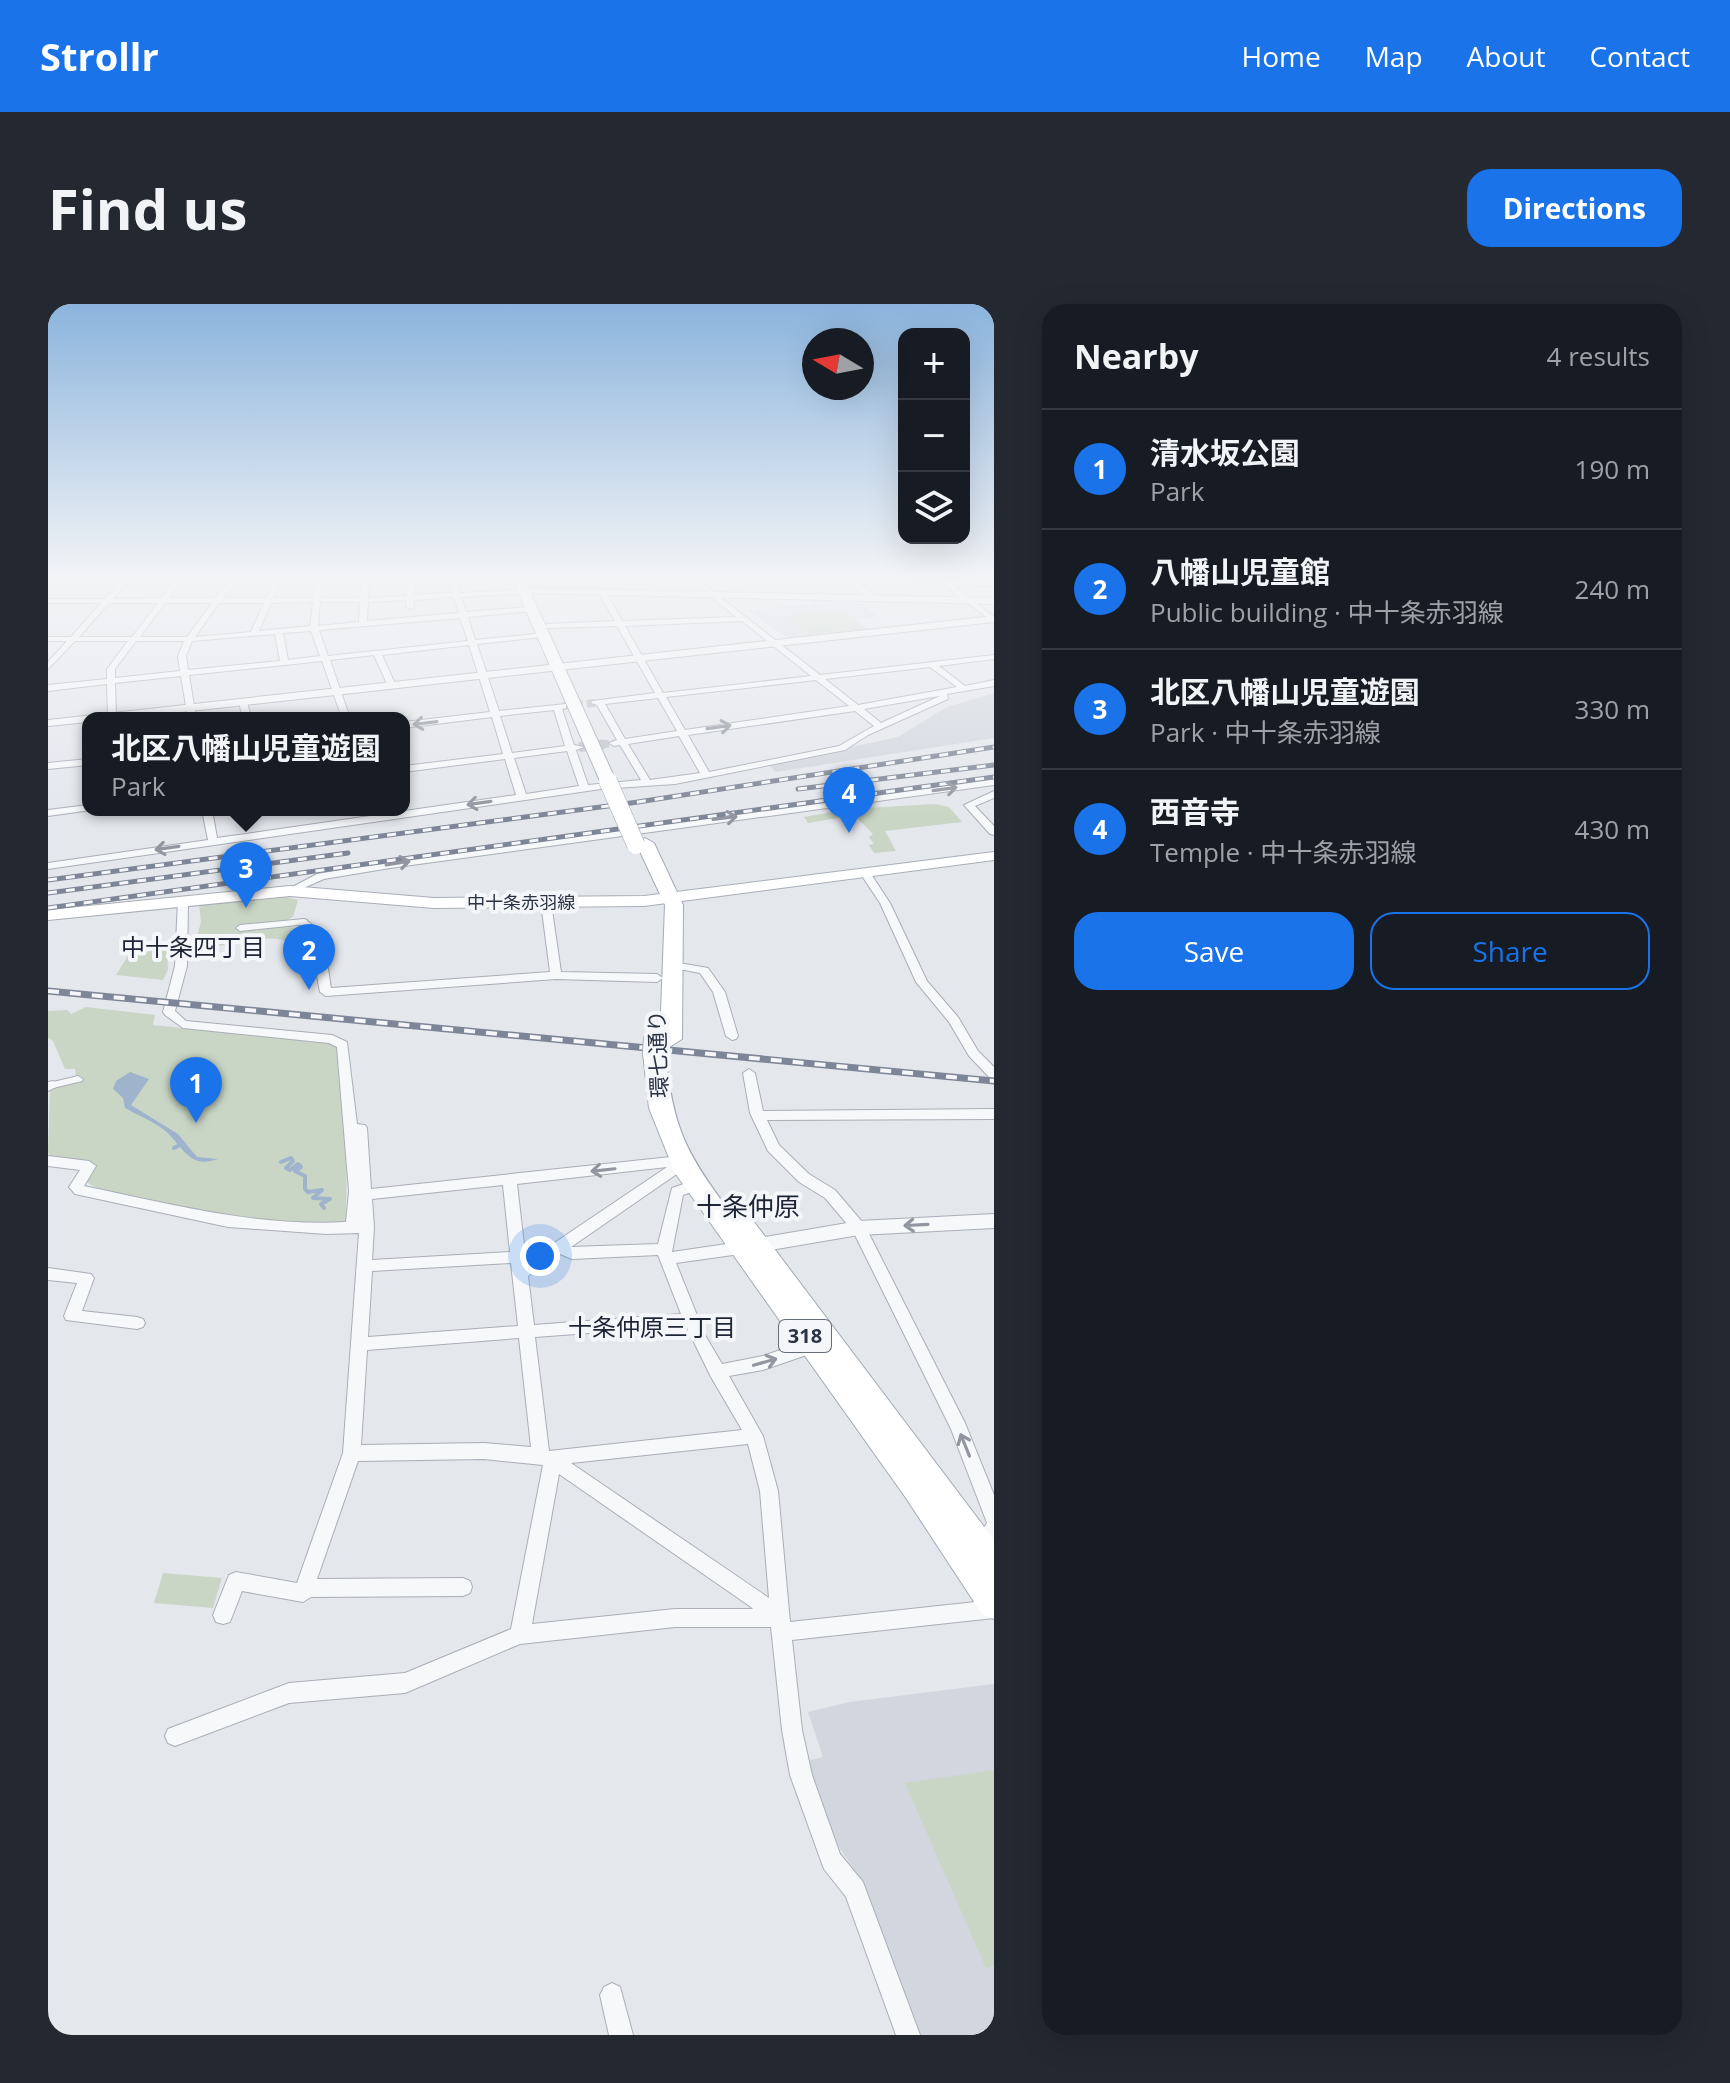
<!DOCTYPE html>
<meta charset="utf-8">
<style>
:root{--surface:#171b24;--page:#242831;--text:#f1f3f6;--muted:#9ea1a6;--line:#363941;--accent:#1a73e8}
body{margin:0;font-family:"Open Sans","Noto Sans JP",sans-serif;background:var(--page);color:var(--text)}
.controls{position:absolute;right:24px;top:24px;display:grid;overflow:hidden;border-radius:16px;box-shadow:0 8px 32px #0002}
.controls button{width:72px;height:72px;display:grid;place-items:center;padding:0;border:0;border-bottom:2px solid var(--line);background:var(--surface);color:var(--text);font:40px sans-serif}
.compass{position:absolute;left:754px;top:24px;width:72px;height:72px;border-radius:50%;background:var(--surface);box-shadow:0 8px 32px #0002;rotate:280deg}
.you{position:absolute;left:492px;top:952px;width:28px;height:28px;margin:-20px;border:6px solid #fff;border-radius:50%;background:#1a73e8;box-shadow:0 0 0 12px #1a73e833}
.badge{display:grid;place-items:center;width:52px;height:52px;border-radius:50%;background:var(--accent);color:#fff;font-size:26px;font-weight:700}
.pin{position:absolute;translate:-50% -66px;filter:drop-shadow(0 2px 4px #0008)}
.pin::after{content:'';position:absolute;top:42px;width:28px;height:24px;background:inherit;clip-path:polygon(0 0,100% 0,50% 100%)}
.popup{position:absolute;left:34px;top:408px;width:328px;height:104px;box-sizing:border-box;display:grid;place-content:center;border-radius:16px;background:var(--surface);filter:drop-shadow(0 2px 6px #0005);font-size:26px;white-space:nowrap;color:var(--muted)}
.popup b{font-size:30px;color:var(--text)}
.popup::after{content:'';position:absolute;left:50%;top:100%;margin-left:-16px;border:16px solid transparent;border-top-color:var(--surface)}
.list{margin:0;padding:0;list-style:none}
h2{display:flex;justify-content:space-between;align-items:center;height:104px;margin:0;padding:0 32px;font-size:34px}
h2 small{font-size:26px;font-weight:400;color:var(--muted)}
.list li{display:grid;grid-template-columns:52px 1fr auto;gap:24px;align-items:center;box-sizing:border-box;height:120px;padding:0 32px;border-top:2px solid var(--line)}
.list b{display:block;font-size:30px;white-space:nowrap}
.list p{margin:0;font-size:26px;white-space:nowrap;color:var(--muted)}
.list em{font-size:26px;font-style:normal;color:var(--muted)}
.actions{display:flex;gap:16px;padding:24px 32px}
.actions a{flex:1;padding:18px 0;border:2px solid var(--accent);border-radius:24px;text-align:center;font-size:28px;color:var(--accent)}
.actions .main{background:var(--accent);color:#fff}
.icon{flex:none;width:44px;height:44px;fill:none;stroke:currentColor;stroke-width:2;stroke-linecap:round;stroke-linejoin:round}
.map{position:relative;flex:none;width:946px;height:1731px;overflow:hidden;border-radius:24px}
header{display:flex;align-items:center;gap:48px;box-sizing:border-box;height:112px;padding:0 40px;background:var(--accent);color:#fff}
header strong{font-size:38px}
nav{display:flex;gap:44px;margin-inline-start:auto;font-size:28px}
.intro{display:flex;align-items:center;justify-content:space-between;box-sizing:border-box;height:192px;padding:0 48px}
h1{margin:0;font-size:56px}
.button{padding:20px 36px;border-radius:24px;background:var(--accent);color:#fff;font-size:28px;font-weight:700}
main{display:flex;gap:48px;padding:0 48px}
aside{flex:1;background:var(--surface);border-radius:24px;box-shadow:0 8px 32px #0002}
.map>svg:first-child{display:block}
</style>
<header>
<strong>Strollr</strong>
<nav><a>Home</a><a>Map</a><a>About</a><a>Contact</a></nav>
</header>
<div class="intro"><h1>Find us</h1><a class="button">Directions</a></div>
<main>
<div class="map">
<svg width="946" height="1731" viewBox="0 0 946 1731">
<rect width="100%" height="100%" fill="#e4e7ec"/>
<g fill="#d2d6de">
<polygon points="5,272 77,272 64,285 0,284"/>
<polygon points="763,295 813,299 830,313 809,315 820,325 741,335 700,306 764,300"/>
<polygon points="946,389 946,434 728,468 721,461 850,433 899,403"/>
<polygon points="946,1380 946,1731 870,1731 808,1568 788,1539 755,1458 775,1453 760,1408 802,1398"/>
</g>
<g fill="#c9d6c5">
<polygon points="793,306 815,324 760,330 740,312"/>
<polygon points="886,500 901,503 914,518 837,527 848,547 826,549 821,541 826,540 821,533 825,530 806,511 760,519 756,513 802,505"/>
<path d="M234,592L250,596L245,613L234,619L237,623L251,624L260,634L263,662L249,663L244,639C213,625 180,649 147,640L153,618L151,600Z"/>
<polygon points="119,645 120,666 115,676 68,671 81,650"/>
<path d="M38,703L107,711L105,721L282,739L289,744L299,839L298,918C228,927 157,908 89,892C73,889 49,889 37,876L46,861L44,859L3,855L0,848L2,785L29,777L27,765H17L5,737L0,734V707L19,706L23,710Z"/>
<polygon points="115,1269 174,1274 165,1304 106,1299"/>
<polygon points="946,1466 946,1662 938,1664 857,1479"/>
</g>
<path fill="#9fb4cc" d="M82,768L101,775L83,801L130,830L149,853L170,855C138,867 134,837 112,823C102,816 89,811 77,804L75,794L65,785L68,777Z"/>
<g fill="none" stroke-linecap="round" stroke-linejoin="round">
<g stroke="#9fb4cc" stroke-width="4">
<polyline points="126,844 130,842"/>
<polyline points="233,858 243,854 245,857 238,864 242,866 250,860 253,863 247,867 257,872 257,885 260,888 274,886 265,894 282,895 273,900 276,904"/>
</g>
<g stroke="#bfc3cb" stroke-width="8" stroke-dasharray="8 4" stroke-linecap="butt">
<polyline points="515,402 547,399"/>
<polyline points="541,442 566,439"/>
</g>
<polyline stroke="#bfc3cb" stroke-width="10" stroke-dasharray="10 5" stroke-linecap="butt" points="531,443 559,440"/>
<g stroke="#a9aeb7" stroke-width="2">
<g id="pedestrian">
<polygon points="256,615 259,616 259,620 192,627 188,624 192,621"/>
<polygon points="30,772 35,775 34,777 5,784 0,781 1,779"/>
</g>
</g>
<g stroke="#a9aeb7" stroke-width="2">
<g id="minor">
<path d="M77,272H85L65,295L113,294L131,272H138L121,294H167L184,272H191L175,294H218L228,272H235L225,294H265L268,272H275L273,294H312L314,272H321L320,294L358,292L359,272H366V291L405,289L400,272H406L412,289L487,285L488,287L484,289L413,293L418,308L483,303L487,305L483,307L420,313L427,336L497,329V333H494L429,340L451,407L518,400V404L514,405L526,441L536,443L528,446L540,481L593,476L572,441L566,442L561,439L569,436L549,401L543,399L544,397L607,389L569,322L499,324L495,322L499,320L567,317L550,288L554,286L558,288L574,317L688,313L637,272H645L772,371L946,351V355L891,362L917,382L946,376V382L899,390L900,395L820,431L797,446L627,480L553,485L0,565V559L160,536L154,506H164L169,534L468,491L457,455L356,468V462L455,450L444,413L356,424V418L442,408L421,341L334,351L348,382L344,385L340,382L326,351L282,356L302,414H294L274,357L141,371L148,414H140L133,372L67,379L68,412L66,414L60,412L59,380L0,387V381L59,375V365L80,337H27L0,365V358L19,337H0V333H23L53,299H0V295H57ZM406,293L411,309L319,317L320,298L358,296V303L362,305L366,303V296ZM265,298L262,322L211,327L223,299ZM272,298H312L311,318L270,322ZM61,299H110L84,333H31ZM117,299H164L139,333H92ZM171,299H216L203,328L147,333ZM412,314L420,337L280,352L271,326ZM694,317L763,372L615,389L577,322ZM263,327L272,352L240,356L235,329ZM227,330L232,357L140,366L138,352L144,337ZM88,337H136L130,352L132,367L67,374V365ZM882,363L909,383L810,401L777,375ZM768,376L801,402L637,426L618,393ZM892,392L833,419L816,405L891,392ZM610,394L629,427L577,435L557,400ZM506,406L517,442L464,449L452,412ZM807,407L826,422L791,442L661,468L640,431ZM631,432L652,469L602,476L580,440ZM519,447L531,482L478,490L466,454Z"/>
<polygon points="412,272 463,272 459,274 416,274"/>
<polygon points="566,272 624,272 620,274 479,279 475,277 479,275"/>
<polygon points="798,272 805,272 826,292 826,296 820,296"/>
<polygon points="885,272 893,272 900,277 946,278 946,282 905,281 946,313 946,319"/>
<polygon points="195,395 199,398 203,414 195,414 191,398"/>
<polygon points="40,455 40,461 0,465 0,459"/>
<polygon points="946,475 946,481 342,564 276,575 242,590 237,587 269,570 342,558"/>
<polygon points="946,487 946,494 927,502 946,522 946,531 942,530 916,501"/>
<polygon points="40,501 40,506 43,506 0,512 0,506"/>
<polygon points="817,566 821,567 842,599 879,677 910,713 930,747 946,763 946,774 941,773 921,752 901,718 868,678 832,599 812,569"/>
<path d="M135,593L140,596L139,662L127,707L138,717L284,731L299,738L309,820L317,821L319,824L323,885L632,852L637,854L641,860L639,863L523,943L610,940L624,884L647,876L652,877L654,881L652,885L635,891L624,948L699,937L704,939L706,943L704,947L699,949L628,959L657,1031L674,1060L715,1052L764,1035L770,1037L772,1042L770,1047L715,1066L681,1072L715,1132L730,1187L742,1318L946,1296V1314L744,1336L754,1426L764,1471L792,1550L815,1578L872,1731H848L798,1593L776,1565L773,1557L742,1471L734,1426L723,1323H627L472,1340L357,1389L241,1399L127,1442L120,1439L117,1432L120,1425L241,1379L357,1369L463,1325L495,1161L436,1155L310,1157L269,1275L415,1274L422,1277L424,1283L422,1289L415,1292L263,1293L255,1298L194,1287L182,1318L175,1320L168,1318L165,1311L181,1271L188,1268L249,1279L295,1149L311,929L278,930L180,923L27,890L21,883L32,866L0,862V852L41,857L48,862L36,882C122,900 209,923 298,918L301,887L289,743L281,739L135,724L117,711L115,708L127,662L130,596ZM619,863L478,958L469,880ZM455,881L462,948L324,956L326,923L324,895ZM512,950L524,955L610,951L633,1010L486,1021L480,972ZM463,959L470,1022L320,1033L324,967ZM638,1022L663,1073L694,1126L501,1147L487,1033ZM471,1034L483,1143L436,1139L313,1141L319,1046ZM700,1140L712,1187L721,1294L523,1159ZM511,1170L703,1303L705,1305H627L484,1320Z"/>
<path d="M498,596L503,599L513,668L609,670L615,674L609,678L508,675L278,692L272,688L264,645L253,620L259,617C276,626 280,665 283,684L502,668L493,599Z"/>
<polygon points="625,658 660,664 677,688 690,732 688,735 684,736 678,732 665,688 652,669 621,663 619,661"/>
<polygon points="701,765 707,769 715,807 946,805 946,815 719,816 731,841 761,870 787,886 816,920 917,1119 946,1191 946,1238 939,1247 933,1250 927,1247 924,1241 939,1219 903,1125 805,927 777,894 751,878 720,847 702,809 695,769"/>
<polygon points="5,777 12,781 0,787 0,778"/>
<polygon points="0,964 43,970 46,974 34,1007 89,1013 95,1015 97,1019 95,1023 89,1025 18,1016 16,1012 29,979 0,976"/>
<polygon points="564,1679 572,1683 585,1731 561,1731 552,1691 556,1683"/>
</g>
</g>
<g stroke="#a9aeb7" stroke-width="2">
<g id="tertiary">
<polygon points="484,284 946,294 946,300 481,289 479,287"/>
<polygon points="946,312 946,318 79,414 40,414 40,418 0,422 0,416"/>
<polygon points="946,910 946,924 811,931 711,948 704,946 701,941 704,936 711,934 811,917"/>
</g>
</g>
<g stroke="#a9aeb7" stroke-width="2">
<polygon id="secondary" points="946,548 946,556 596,602 386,604 242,592 0,616 0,606 242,582 386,594 596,592"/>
</g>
<g stroke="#a3abb8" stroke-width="2">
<g id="primary">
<polygon points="463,272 475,272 568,477 566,480 552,477"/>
<polygon points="597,534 606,539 635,601 634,735 623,742 612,735 617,601 588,539"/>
<path d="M606,742L617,749C625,821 636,847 680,905L697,906L946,1236V1315L934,1310L858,1194L627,869L601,804L595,749Z"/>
</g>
</g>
<use href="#pedestrian" fill="#f7f8fa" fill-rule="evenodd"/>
<use href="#minor" fill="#f7f8fa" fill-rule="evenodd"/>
<use href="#tertiary" fill="#f7f8fa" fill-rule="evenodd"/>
<use href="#secondary" fill="#fff" fill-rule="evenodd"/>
<use href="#primary" fill="#fff" fill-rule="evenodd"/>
<g stroke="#7d8696" stroke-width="5">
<g id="rail-far1">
<polyline points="750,485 946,461"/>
<polyline points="0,576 590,498 946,443"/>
<polyline points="0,589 300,549"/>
<polyline points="0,604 946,473"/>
</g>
</g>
<g stroke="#7d8696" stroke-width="7">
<polyline id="rail" points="0,687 946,777"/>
</g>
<use href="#rail-far1" stroke="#f4f6f9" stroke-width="3" stroke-dasharray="9" stroke-linecap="butt"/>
<use href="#rail" stroke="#f4f6f9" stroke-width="4" stroke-dasharray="11" stroke-linecap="butt"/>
<g stroke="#a3abb8" stroke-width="19" stroke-linecap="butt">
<polyline id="primary-bridge-far1" points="560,477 588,541"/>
</g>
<g stroke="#a3abb8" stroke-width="24" stroke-linecap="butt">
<polyline id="primary-bridge" points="606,749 607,733"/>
</g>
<use href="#primary-bridge-far1" stroke="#fff" stroke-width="18"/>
<use href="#primary-bridge" stroke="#fff" stroke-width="22"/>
</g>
<defs><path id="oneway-shaft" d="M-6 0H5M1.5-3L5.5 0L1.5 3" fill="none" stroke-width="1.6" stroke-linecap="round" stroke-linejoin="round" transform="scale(2)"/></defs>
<g stroke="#9196a0">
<use href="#oneway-shaft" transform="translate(377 419) rotate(173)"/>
<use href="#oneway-shaft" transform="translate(671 423) rotate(-8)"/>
<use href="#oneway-shaft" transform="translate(897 485) rotate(-8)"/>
<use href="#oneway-shaft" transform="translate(431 499) rotate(172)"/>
<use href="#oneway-shaft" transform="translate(677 514) rotate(-7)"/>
<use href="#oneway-shaft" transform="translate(119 544) rotate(172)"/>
<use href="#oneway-shaft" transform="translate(350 559) rotate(-9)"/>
<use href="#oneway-shaft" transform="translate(555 866) rotate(174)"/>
<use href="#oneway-shaft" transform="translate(868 921) rotate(177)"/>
<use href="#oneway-shaft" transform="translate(717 1058) rotate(-16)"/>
<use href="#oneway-shaft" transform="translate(917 1141) rotate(-112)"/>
</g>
<linearGradient id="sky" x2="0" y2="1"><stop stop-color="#8bb4dd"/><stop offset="0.53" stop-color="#f3f4f6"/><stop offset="1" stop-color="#f3f4f6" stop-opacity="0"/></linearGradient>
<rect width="946" height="514" fill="url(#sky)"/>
<g text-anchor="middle" stroke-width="8" stroke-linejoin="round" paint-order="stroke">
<g font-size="18" fill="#2b3445" stroke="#f4f6f9">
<text x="473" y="605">中十条赤羽線</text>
</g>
<rect fill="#f4f6f9" stroke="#676e7b" stroke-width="2" x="731" y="1016" width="52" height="32" rx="6"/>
<g font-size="20" font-weight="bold" fill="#2b3445">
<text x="757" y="1039">318</text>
</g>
<g font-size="22" fill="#2b3445" stroke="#f4f6f9">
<text transform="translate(610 750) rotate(-92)" y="8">環七通り</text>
</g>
<g font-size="24" fill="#1d2536" stroke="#f4f6f9">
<text x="145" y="652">中十条四丁目</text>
<text x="604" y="1032">十条仲原三丁目</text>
</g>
<g font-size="26" fill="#1d2536" stroke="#f4f6f9">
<text x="700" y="912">十条仲原</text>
</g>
</g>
</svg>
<div class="controls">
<button>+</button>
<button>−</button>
<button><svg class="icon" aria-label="layers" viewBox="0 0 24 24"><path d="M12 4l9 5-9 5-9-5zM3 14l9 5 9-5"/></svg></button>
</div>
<svg class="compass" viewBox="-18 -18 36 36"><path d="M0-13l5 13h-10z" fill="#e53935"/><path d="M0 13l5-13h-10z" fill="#9ea1a6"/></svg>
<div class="you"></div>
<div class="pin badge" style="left:148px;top:819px">1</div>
<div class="pin badge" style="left:261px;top:686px">2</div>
<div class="pin badge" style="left:198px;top:604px">3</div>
<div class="popup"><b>北区八幡山児童遊園</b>Park</div>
<div class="pin badge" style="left:801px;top:529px">4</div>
</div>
<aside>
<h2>Nearby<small>4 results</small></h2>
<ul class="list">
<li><span class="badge">1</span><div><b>清水坂公園</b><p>Park</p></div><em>190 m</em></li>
<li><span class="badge">2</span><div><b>八幡山児童館</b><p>Public building · 中十条赤羽線</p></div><em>240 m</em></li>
<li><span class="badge">3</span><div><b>北区八幡山児童遊園</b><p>Park · 中十条赤羽線</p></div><em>330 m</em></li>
<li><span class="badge">4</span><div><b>西音寺</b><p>Temple · 中十条赤羽線</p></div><em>430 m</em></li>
</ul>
<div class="actions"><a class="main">Save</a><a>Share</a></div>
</aside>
</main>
